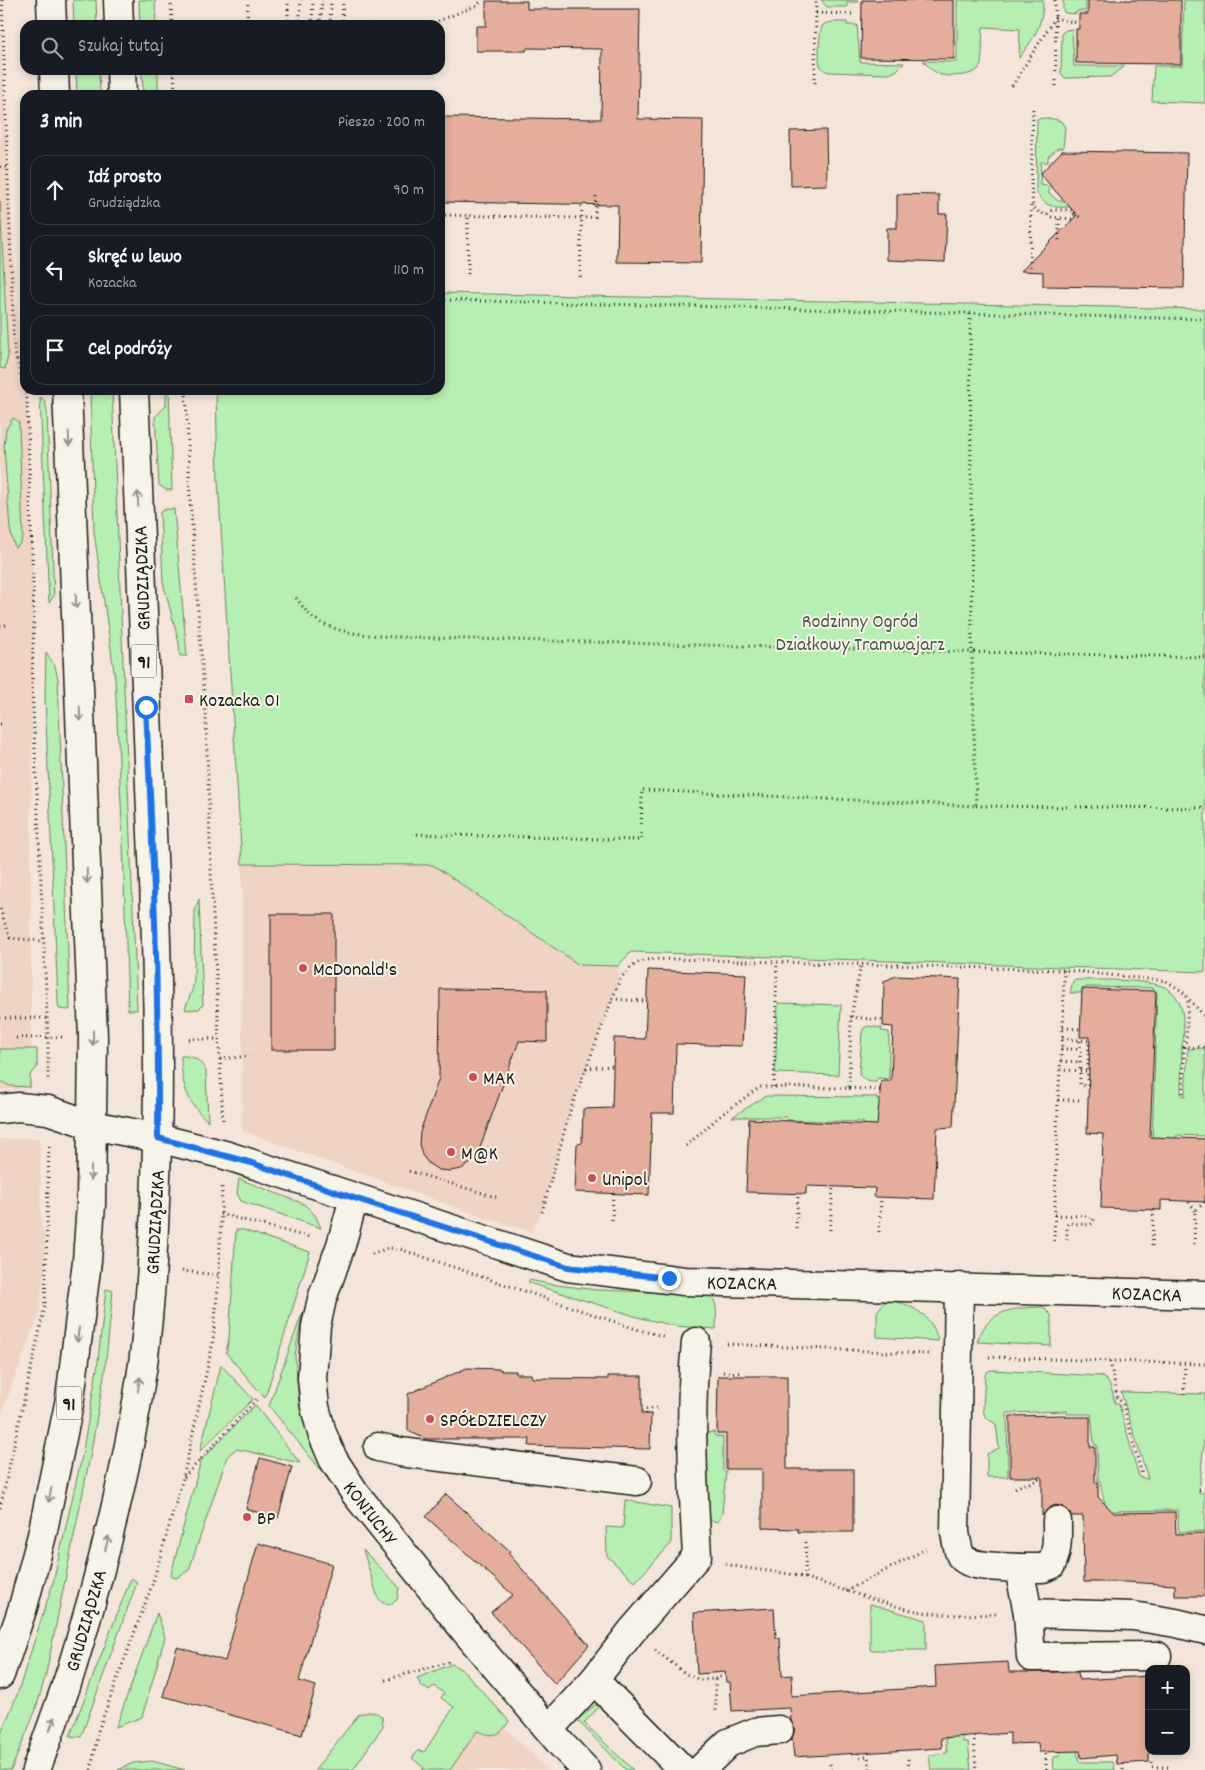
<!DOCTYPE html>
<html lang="pl">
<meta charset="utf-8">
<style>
:root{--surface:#171b24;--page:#20242c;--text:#f1f3f6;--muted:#9ea1a6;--line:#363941}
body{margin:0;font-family:Dekko,sans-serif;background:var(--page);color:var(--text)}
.controls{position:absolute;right:15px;bottom:15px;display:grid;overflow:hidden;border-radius:10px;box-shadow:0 2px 8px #0003}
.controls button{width:45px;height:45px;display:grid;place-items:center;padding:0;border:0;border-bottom:1px solid var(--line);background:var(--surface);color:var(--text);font:25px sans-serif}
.stop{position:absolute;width:15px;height:15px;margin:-11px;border:4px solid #1a73e8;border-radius:50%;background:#fff}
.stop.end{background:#1a73e8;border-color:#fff;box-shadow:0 1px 5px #0008}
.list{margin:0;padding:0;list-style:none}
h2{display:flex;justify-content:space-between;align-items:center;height:65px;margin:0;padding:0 20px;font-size:21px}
h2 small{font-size:16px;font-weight:400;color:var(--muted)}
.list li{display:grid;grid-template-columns:32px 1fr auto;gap:15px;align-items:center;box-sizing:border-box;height:70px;margin:0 10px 10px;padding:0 10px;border:1px solid var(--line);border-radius:15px}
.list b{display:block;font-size:19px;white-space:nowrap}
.list p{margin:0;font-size:16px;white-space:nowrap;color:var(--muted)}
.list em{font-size:16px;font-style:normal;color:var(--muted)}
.icon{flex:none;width:28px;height:28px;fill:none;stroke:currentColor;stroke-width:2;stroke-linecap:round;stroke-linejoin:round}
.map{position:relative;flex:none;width:1205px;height:1770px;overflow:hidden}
.search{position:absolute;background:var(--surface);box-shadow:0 2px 8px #0003;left:20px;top:20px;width:425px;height:55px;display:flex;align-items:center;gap:12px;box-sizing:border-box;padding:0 18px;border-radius:15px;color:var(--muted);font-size:19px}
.panel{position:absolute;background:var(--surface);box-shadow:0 2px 8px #0003;left:20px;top:90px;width:425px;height:305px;border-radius:15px}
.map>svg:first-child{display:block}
</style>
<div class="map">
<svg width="1205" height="1770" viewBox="0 0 1205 1770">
<rect width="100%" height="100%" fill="#f3e5d9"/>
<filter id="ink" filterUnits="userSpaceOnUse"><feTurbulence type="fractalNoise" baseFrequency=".02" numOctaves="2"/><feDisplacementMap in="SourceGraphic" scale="10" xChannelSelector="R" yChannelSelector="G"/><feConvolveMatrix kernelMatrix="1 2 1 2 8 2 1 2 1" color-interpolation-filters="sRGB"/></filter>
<g filter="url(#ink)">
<g fill="#efd4c6">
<polygon points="0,29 21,378 27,398 34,615 31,824 31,1088 0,1090"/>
<polygon points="242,864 433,865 579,965 618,966 620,979 571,1108 542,1212 531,1231 494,1221 242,1131"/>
<polygon points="40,1138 41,1222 45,1238 45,1268 38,1317 0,1417 0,1139"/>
<polygon points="485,1708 505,1728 548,1770 440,1770"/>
</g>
<g fill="#b7eeb1" stroke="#6a8566">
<polygon points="73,0 96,0 97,25 74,25"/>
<polygon points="139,0 155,0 156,25 140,25"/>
<polygon points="821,0 858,0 859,2 847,2 847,7 827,7"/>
<path d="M957,0H1043C1043,26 1034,38 1019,58L1020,29L983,27C982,35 983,61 980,67C975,76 951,77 942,75C934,73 928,66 923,61L957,62Z"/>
<polygon points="1063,0 1086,0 1086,11 1077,11 1076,14 1065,13 1063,10"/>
<polygon points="1184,0 1205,0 1205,103 1152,101 1154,66 1182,66"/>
<path d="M847,22V25H857L860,62L904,63L896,71L889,74L829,72C825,71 822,69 820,65C818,59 819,29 823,25C828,21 841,22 847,22Z"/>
<polygon points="1072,29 1074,66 1125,66 1110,77 1065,78 1061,73 1062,33 1066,30"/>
<polygon points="76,70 99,70 100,95 77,95"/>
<polygon points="142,70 158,70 158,95 143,95"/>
<path d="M1044,118L1054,119L1061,121L1065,127L1063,148H1058L1048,157V162H1041L1040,185L1049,186V193L1058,201H1075V207C1056,207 1046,210 1036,191L1037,119Z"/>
<polygon points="0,201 8,356 5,369 0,368"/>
<polygon points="440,293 1205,309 1205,972 631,952 618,966 579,965 433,865 242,864 218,480 216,390 440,390"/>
<polygon points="90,390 112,390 137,1010 128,1010 123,844 115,678 94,532"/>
<polygon points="166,390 169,390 172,490 166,490 159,485 155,417 166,406"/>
<polygon points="40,397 45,401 47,411 54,596 49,603"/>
<polygon points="13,418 18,421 19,424 23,537 20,544 15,548 10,530 4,446 6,429"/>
<polygon points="166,509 174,509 187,656 180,656 179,643 163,582 160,512"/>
<polygon points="46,652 55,666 58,679 70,1010 59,1009 58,1002 45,697"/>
<polygon points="199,899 203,1005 199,1009 186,1010 185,1009 193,988 194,978 195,910"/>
<path d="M1076,980C1096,980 1158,978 1171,991C1179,998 1182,1008 1183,1018C1183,1027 1185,1037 1182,1045L1181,1095L1185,1096L1188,1049L1205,1048V1136L1177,1135L1175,1142L1152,1141L1157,994L1152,988L1086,987L1081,993H1070L1073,981Z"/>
<polygon points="778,1003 841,1005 838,1075 775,1073"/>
<path d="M868,1026L882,1028L881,1031L889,1032V1079L878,1078L876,1082C868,1082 864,1081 859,1074L862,1032L864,1028Z"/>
<polygon points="0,1049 37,1049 37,1068 30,1075 30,1087 10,1086 0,1081"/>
<path d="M181,1056C192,1055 201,1060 206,1071L208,1121C187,1104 181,1082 181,1056Z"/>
<polygon points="766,1096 877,1097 877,1100 888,1100 887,1129 865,1128 863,1122 787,1120 786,1117 732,1117"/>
<polygon points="239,1179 304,1204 315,1215 321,1228 241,1201 237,1193"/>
<polygon points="236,1230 243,1230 310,1252 265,1398 226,1353 229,1338"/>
<path d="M529,1280L549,1284L597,1290L710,1294C719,1304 716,1316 716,1329L675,1326L641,1318L529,1283Z"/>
<polygon points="106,1289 113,1291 105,1370 90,1457 46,1674 35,1712 11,1770 0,1770 0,1736 17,1695 53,1583 82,1456 97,1369"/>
<path d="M893,1301C914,1305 934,1318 938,1341L877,1337V1312L884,1302Z"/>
<path d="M1043,1307L1051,1315V1346L977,1342C988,1309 1013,1308 1043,1307Z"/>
<polygon points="303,1311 295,1355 299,1404 309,1441 328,1479 269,1406"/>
<polygon points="221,1365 253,1399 200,1451"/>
<path d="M992,1370L1101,1376C1112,1382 1112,1392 1115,1403L1119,1404L1139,1477L1148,1479L1121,1392L1205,1394V1430L1199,1493H1205V1531L1179,1532L1177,1510L1106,1511C1105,1500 1101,1492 1100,1481H1098L1097,1445L1094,1444L1091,1414H1067V1411L1007,1413L1008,1477H987V1454L999,1448L996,1424L986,1418L984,1414L983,1408L985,1375L988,1371Z"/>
<polygon points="255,1405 300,1463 237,1449 233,1451 227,1457 189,1570 176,1578 172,1577 171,1574 201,1460"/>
<polygon points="714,1432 715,1436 723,1437 723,1471 726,1471 722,1514 718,1522 710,1520 708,1516 704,1433"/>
<polygon points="625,1500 671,1508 671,1544 635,1582 607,1556 606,1527 623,1528"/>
<polygon points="363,1550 399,1587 397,1600 391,1604 383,1603 378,1598"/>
<polygon points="131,1578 137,1582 81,1737 70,1736"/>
<polygon points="870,1604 926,1620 926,1650 870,1650"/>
<polygon points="157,1613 165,1637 142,1717 116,1727"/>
<path d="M452,1664L464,1671L509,1721C500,1737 493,1737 477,1731L450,1770H422L424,1768L412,1758L419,1750L424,1752L454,1707L441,1698L444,1693L434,1686L429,1690L422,1687L417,1678Z"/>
<polygon points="595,1705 601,1705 584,1723 633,1770 626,1770 577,1720"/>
<polygon points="369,1712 377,1713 382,1717 383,1726 353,1770 315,1770 359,1714"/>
<polygon points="962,1729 963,1742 968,1742 971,1770 931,1770 929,1755 947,1753 945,1730"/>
<polygon points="1076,1745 1079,1762 1113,1762 1115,1770 1053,1770 1054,1757 1060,1756 1060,1747"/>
<polygon points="152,1761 185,1770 118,1770 133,1763"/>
</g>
<g fill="#e5ad9b" stroke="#1c1c1c">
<polygon points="862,0 954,0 954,59 861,58"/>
<polygon points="1088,0 1181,0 1181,64 1076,63 1076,29 1079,29 1079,14 1088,14"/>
<polygon points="486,1 527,1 527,9 640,9 638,119 703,120 701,263 617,262 618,205 440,202 440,117 601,119 602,49 527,48 526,51 476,51 476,26 486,26"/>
<polygon points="826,130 827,185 791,186 790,131"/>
<polygon points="1062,151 1187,153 1184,288 1043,286 1043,272 1021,271 1077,215 1040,174"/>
<polygon points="897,194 939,195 939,214 947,214 945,262 887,260 887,228 897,228"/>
<rect x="271" y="914" width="63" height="136"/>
<polygon points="648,970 746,974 742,1046 676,1044 674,1113 652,1113 649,1195 575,1192 577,1144 582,1143 583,1109 612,1108 614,1038 645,1039"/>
<polygon points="896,976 960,979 953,1127 937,1128 934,1199 874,1197 875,1188 806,1186 806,1194 746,1192 749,1119 877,1125 881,1081 891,1081 893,1027 883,1026 884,981"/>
<polygon points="440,989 547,990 547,1042 519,1041 478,1153 471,1163 461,1169 450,1171 439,1170 429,1164 422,1155 419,1144 420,1132 439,1078"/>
<polygon points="1082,989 1156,991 1150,1137 1205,1139 1205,1202 1161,1200 1161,1210 1101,1208 1103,1134 1087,1133 1090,1037 1080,1037"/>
<polygon points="467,1368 501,1369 501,1371 516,1371 516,1374 531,1374 532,1378 608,1379 608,1376 642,1376 642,1414 651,1414 650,1449 529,1446 530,1439 426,1439 408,1431 408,1394"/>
<polygon points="718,1376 787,1376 787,1469 853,1469 853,1532 798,1532 798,1529 762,1528 762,1469 726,1469 726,1434 717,1434"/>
<polygon points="1066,1415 1066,1417 1090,1417 1090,1447 1095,1447 1095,1483 1098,1483 1098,1497 1114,1513 1175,1512 1176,1534 1205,1533 1205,1596 1175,1596 1175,1585 1126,1582 1084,1582 1083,1516 1071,1516 1065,1508 1056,1505 1049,1508 1042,1516 1042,1477 1010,1477 1010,1416"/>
<polygon points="260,1458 292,1467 278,1518 246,1509"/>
<polygon points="446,1494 510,1551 508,1553 589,1645 555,1684 491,1612 513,1595 426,1517"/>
<polygon points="258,1543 332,1564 299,1681 316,1686 302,1735 163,1696 177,1647 225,1661"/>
<polygon points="774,1608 776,1638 780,1638 782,1676 792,1675 791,1696 936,1687 935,1666 1008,1662 1009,1672 1078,1672 1079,1680 1149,1676 1149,1762 1117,1764 1116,1755 1081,1758 1080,1751 1039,1752 1038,1743 1010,1744 1010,1733 941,1738 942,1748 794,1757 792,1738 795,1729 791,1721 790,1708 732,1711 730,1682 726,1682 725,1672 697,1674 694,1613"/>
</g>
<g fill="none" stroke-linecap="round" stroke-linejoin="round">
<g stroke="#1c1c1c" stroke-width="31">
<g id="minor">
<polyline points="0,1109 19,1107 48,1110 92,1125 158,1138 225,1155 568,1267 684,1281 1205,1295"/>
<polyline points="354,1198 341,1245 322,1299 316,1326 312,1378 315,1407 322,1433 333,1459 355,1493 467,1633 561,1744 586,1770"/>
<path d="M959,1287L955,1533C957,1541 957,1549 961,1556C969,1568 1005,1567 1019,1568L1028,1613L1031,1657L1157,1656"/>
<polyline points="378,1447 400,1452 637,1481"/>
<path d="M1019,1568H1043L1051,1565C1058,1551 1057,1537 1057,1521"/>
<polyline points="1028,1613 1133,1616 1176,1623 1205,1630"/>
<polyline points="549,1729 594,1680"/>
<path d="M683,1770L594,1680L631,1632L697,1556C693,1485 689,1414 696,1342"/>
<polyline points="700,1770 728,1743 755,1732 779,1730"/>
</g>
</g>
<g stroke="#1c1c1c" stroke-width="31">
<g id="major">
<polyline points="51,0 52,25"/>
<polyline points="118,0 119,25"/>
<polyline points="54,70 55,95"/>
<polyline points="121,70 122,95"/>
<polyline points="0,1675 23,1607 42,1535 70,1399 87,1261 91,1204 93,1037 67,390"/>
<path d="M36,1770C48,1737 60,1704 71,1671C102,1570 128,1468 143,1364C150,1310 153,1257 155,1203C161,1072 157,942 151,811C144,670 139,530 134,390"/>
</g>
</g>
<g stroke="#1c1c1c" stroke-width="3" stroke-dasharray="1 4" stroke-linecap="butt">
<polyline points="2,0 14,349 27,398 34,615 32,684 48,1036 48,1080"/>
<polyline points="171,0 172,25"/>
<polyline points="1055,0 1056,87"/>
<polyline points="816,13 853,14"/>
<polyline points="438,21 476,6 483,0"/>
<polyline points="247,25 248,0"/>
<polyline points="288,25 288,0"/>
<polyline points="299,25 301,0"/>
<polyline points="312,25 313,0"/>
<polyline points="320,25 322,0"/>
<polyline points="330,25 331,0"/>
<polyline points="342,25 343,0"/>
<polyline points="362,25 362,24 415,25"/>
<polyline points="174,70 175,95"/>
<polyline points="815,83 816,0"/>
<polyline points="1012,86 1055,18 1079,23"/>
<polyline points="1033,109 1031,185 1033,208 1040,213 1047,214 1050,217 1072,219 1075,215 1080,217"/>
<polyline points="0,167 8,167"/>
<polyline points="1047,214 1052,210 1072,210 1075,215"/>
<polyline points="440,215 581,218 595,217 596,194"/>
<polyline points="1059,240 1059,219"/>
<polyline points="1030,272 1031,205"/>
<polyline points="468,274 468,216"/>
<polyline points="580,277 582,204"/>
<polyline points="440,300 1205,319"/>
<polyline points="970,314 972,652 1205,657"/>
<polyline points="186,390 190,499 206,721 211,872 219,1039"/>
<path d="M296,598C300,603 304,609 309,614C330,634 367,635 395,637L972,652L976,806L642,790L641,840L413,834"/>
<polyline points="0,626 6,625"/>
<polyline points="0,724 1,724"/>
<polyline points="976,806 1205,808"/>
<polyline points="0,909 10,938 43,941"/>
<polyline points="612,999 646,1001"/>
<polyline points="851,1017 883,1020"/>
<polyline points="0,1018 47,1018"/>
<polyline points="1063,1028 1080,1029"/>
<polyline points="16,1038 63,1037"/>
<polyline points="189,1039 219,1039 223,1123"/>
<polyline points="1184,1047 1186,1041 1188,999"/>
<polyline points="1061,1049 1080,1049"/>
<polyline points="220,1059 250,1056"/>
<polyline points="1061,1061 1080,1062 1080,1085 1087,1086 1089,1041 1062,1038"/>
<polyline points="1080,1062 1080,1040"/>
<polyline points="586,1068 613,1066"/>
<polyline points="1060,1070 1087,1071"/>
<polyline points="774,1087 777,962"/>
<polyline points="849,1088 880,1090"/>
<polyline points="1183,1093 1184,1047 1205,1047"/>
<polyline points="1058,1100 1079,1100"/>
<polyline points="686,1146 721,1115 760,1087 849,1088 851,1017 861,965"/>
<polyline points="409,1171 499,1198"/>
<polyline points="1189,1202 1195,1211"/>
<path d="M542,1212L571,1108L620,979C639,956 646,960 673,959L1064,970L1166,981L1182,991L1205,1017"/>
<polyline points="220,1214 312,1238"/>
<polyline points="1055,1215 1086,1216 1094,1219 1093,1223 1090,1225 1069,1223 1067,1225 1067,1242"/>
<polyline points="612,1220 613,1193"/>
<polyline points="796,1228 798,1196"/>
<polyline points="830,1230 833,1187"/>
<polyline points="879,1232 881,1199"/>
<polyline points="1054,1241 1058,1100 1063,1028 1064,970"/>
<polyline points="1194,1244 1195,1211 1205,1202"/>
<polyline points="1152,1246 1154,1209"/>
<polyline points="372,1254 388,1248 400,1249 639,1330 666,1337"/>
<polyline points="182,1271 219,1275"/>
<polyline points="727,1344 928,1354"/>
<polyline points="989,1357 1205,1364"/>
<polyline points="1110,1362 1117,1397 1123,1404 1142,1475"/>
<polyline points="723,1372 742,1373"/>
<polyline points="1184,1394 1185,1364"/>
<polyline points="646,1414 646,1409 661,1408"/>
<polyline points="184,1477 257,1399"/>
<path d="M1015,1488C1024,1483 1033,1484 1041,1477"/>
<polyline points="1199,1490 1205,1490"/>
<polyline points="0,1508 45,1306 49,1143"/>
<path d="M726,1564C752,1571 779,1570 805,1578C841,1588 875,1602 912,1610C939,1616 968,1615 996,1614"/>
<polyline points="805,1578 806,1541"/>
<polyline points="846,1591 926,1549"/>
<polyline points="655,1650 686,1674 700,1680 715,1679 716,1713"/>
<polyline points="715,1679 725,1675"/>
<polyline points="385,1680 449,1662"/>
<polyline points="974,1736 976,1770"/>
<polyline points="859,1753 859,1757 868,1756 870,1770"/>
<polyline points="908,1759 909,1770"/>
<polyline points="1152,1762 1152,1767 1168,1767 1168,1770"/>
<polyline points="830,1764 831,1770"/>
<polyline points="1123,1764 1123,1770"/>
<polyline points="91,1770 98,1731 152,1585 183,1478 213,1342 219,1275 222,1187"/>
<polyline points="1046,1770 1046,1752"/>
</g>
<use href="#minor" stroke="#f7f3e8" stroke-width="28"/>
<use href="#major" stroke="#f7f3e8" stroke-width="28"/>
</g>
<defs><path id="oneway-shaft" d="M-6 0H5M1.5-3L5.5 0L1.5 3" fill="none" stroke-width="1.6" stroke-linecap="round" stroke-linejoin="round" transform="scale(1.25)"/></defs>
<g stroke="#94928c">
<use href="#oneway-shaft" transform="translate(69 439) rotate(88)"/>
<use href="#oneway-shaft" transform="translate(138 499) rotate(-92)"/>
<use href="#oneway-shaft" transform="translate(76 601) rotate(88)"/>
<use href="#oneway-shaft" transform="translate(80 714) rotate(88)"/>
<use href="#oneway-shaft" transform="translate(87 876) rotate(88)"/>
<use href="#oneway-shaft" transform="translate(93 1038) rotate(90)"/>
<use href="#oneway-shaft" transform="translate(91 1173) rotate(91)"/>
<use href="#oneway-shaft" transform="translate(78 1335) rotate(97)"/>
<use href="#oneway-shaft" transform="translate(139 1384) rotate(-81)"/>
<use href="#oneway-shaft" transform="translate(50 1495) rotate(101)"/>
<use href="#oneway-shaft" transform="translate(107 1543) rotate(-76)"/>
<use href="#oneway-shaft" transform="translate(52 1724) rotate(-71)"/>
</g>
</g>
<g fill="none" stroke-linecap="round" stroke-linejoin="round" filter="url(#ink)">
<path stroke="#1a73e8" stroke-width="6" d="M146,707C153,851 159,994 158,1138L252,1163L354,1198L568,1267L669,1278"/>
</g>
<g fill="#d1495b" stroke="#f7f3e8" stroke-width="2">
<rect x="184" y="694" width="10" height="10" rx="2.5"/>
<circle cx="303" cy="968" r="5"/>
<circle cx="473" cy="1077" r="5"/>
<circle cx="451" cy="1152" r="5"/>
<circle cx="592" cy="1178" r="5"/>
<circle cx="430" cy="1419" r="5"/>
<circle cx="247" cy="1517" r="5"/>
</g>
<g text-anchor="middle" stroke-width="4" stroke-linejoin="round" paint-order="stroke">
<g fill="#f7f3e8" stroke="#5e5c59" stroke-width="1">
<rect x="131.5" y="644.5" width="25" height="33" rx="4"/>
<rect x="56.5" y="1386.5" width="25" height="33" rx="4"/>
</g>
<g font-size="19" font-weight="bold" fill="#1c1c1c">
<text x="144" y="668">91</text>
<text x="69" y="1410">91</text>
</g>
<g font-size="20" fill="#1c1c1c" stroke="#f7f3e8">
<text transform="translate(141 578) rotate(-92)" y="7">GRUDZIĄDZKA</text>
<text transform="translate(154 1222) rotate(-87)" y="7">GRUDZIĄDZKA</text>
<text transform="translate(742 1282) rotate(1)" y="7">KOZACKA</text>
<text transform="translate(1147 1293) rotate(2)" y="7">KOZACKA</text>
<text transform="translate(371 1512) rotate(52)" y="7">KONIUCHY</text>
<text transform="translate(85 1620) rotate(-74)" y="7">GRUDZIĄDZKA</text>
</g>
<g font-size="20" fill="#4a5b49" stroke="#f7f3e8">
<text x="860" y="627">Rodzinny Ogród<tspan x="860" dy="23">Działkowy Tramwajarz</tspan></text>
</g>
<g font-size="20" fill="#1c1c1c" stroke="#f7f3e8" text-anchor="start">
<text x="199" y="706">Kozacka 01</text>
<text x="313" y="975">McDonald's</text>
<text x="483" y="1084">MAK</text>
<text x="461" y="1159">M@K</text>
<text x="602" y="1185">Unipol</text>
<text x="440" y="1426">SPÓŁDZIELCZY</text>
<text x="257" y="1524">BP</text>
</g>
</g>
</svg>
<div class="controls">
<button>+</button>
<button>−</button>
</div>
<div class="stop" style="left:146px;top:707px"></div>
<div class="stop end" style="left:669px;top:1278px"></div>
<div class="search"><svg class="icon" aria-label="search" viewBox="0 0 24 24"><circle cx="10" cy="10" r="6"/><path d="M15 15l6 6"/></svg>Szukaj tutaj</div>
<section class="panel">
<h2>3 min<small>Pieszo · 200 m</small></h2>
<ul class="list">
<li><svg class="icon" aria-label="ahead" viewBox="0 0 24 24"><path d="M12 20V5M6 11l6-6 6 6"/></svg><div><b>Idź prosto</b><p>Grudziądzka</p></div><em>90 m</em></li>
<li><svg class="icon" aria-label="left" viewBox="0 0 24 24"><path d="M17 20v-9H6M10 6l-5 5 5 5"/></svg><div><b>Skręć w lewo</b><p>Kozacka</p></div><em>110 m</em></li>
<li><svg class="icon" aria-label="arrive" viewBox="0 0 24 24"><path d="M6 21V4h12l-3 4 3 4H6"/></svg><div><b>Cel podróży</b></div></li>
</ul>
</section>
</div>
